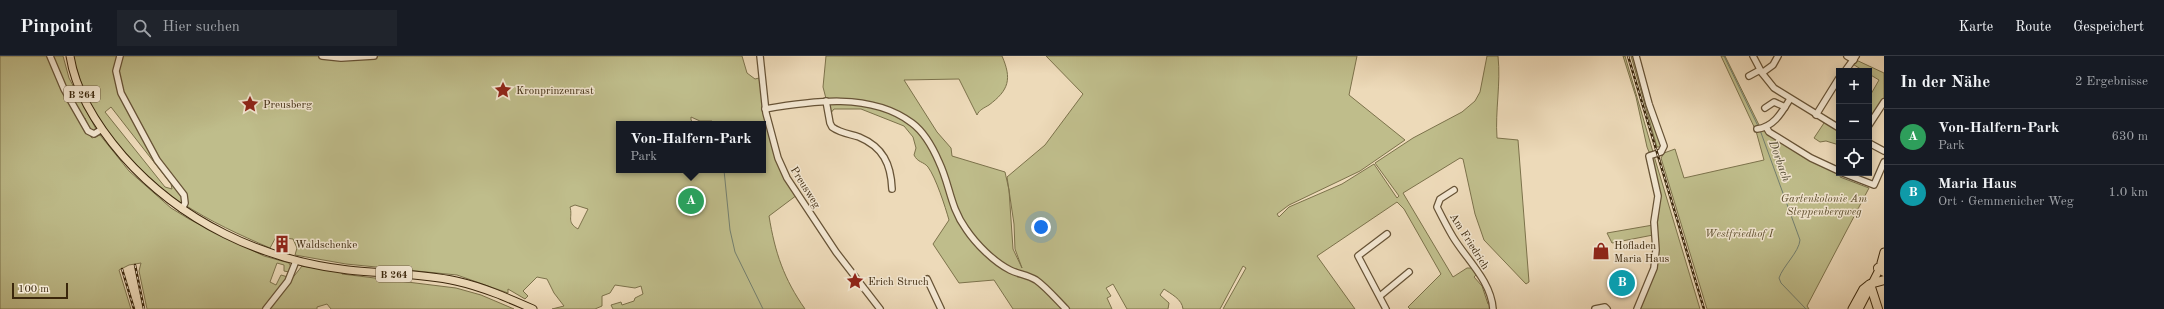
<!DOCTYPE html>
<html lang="de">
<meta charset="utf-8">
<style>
:root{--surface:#171b24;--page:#20242c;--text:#f1f3f6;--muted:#9ea1a6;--line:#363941;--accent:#d93025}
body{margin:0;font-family:"Old Standard TT",serif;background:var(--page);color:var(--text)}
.controls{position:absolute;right:12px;top:12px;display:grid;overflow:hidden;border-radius:0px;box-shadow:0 2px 10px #0003}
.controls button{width:36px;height:36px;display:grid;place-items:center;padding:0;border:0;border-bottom:1px solid var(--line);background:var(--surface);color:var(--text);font:20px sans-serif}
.scale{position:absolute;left:12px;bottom:10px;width:56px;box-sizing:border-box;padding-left:4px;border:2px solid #3a260b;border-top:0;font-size:11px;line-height:14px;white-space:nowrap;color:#3a260b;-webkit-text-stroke:3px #f3e7d2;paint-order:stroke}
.you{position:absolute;left:1041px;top:171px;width:14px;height:14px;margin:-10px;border:3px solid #fff;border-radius:50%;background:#1a73e8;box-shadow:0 0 0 6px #1a73e833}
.badge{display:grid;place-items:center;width:26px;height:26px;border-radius:50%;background:var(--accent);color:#fff;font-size:13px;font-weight:700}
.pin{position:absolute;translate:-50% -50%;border:2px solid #fff;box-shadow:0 1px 4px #0006}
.popup{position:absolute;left:616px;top:65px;width:150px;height:52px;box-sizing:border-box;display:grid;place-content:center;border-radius:0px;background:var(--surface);filter:drop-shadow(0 1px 3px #0005);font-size:13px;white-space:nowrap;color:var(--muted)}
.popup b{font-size:15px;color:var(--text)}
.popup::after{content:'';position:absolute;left:50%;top:100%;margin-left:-8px;border:8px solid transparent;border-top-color:var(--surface)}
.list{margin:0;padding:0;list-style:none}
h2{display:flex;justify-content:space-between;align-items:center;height:52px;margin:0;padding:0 16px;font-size:17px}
h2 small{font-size:13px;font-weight:400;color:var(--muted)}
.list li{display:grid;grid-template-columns:26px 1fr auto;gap:12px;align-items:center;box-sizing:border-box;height:56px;padding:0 16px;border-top:1px solid var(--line)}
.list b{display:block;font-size:15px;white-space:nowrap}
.list p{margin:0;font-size:13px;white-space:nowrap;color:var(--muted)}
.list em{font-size:13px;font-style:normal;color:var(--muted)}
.icon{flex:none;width:22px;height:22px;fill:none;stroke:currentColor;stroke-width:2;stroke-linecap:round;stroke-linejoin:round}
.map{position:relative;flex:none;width:1884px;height:253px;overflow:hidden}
header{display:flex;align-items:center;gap:24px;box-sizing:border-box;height:56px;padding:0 20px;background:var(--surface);border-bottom:1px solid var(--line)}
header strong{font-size:19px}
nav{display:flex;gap:22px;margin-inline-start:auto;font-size:14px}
.search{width:280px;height:36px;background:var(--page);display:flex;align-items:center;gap:10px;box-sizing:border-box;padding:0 14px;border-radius:0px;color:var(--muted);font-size:15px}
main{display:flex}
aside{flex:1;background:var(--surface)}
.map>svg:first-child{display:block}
</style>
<header>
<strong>Pinpoint</strong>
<div class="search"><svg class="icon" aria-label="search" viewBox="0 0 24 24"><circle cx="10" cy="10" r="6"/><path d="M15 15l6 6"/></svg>Hier suchen</div>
<nav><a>Karte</a><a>Route</a><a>Gespeichert</a></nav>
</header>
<main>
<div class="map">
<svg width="1884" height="253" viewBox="0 0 1884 253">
<rect width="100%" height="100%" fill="#eddab9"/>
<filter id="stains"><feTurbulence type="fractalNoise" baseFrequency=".005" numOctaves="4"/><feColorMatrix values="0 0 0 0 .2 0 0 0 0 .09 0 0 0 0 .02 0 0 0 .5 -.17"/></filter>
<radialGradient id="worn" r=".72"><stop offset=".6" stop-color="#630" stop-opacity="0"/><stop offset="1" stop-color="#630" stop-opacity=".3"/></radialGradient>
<g fill="#bfbd8b" stroke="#7c724b" fill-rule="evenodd">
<polygon points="0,0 63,0 69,22 96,73 92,75 88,72 85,62 82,67 83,72 92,82 100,79 129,115 171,152 189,163 264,200 289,207 291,211 289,216 284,215 284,209 277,207 270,226 276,229 281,219 288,221 264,253 147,253 139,215 141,207 129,209 119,214 131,253 0,253"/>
<path d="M73,0H742L747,17L755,23L759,22L766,68L797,139L769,160C775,197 784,223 805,253H613L611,249L621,246L622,249L634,245L635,242L643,238L641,230L635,232L615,229L610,237L602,240V250L595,253H552L564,250L554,237L547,223L537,221L523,235L528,240L525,243L508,233V237L457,219L346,208L295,199L297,192L293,183L276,181L270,192C240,179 211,166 182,147L179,148C129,104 89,67 73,0ZM111,51L171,128L172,133L165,131L105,56ZM691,61L700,65H712L714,68H763V114H619V68H694L691,64ZM575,149L588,153L578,173C566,166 573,161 570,151Z"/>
<path d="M826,0H1002C1012,23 1009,34 989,49C984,52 979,54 977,59L959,23L904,24L937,76L951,92L952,100L1005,116L1009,134L1013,193L1022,212L1015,193L1014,168L1007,121L1045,89L1083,38L1046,0H1357L1349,39L1405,84L1360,115L1289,149L1277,158L1279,161L1289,151L1342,128L1374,108L1397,142L1399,140L1375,107L1413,82L1462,56L1475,45L1480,36L1487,0H1498C1501,28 1495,54 1497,82L1518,84L1529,226L1526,228L1484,184L1475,158L1463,103L1460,102L1403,137L1453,221L1467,212H1472L1477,218L1474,221L1482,230L1488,248H1491V253H1410L1408,251L1441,218L1404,153L1397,146L1317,200L1355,253H1223L1246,212L1243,210L1220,253H1183C1182,243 1171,238 1164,233L1160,239L1169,247L1168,253H1127L1113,228L1106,232L1111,240L1107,242L1112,253H1013L994,224L959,227L933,188L949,164C945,150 936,122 928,111C923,105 918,107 914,99L916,92L913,81L904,70L861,53H834L830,58L823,31ZM939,109L967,173L984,192L964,174L949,145Z"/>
<polygon points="1623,0 1625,0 1653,96 1649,96 1647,91 1636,41"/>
<polygon points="1631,0 1638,0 1650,44 1666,91 1657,91"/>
<polygon points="1721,0 1725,0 1760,71 1827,112 1841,118 1840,121 1869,132 1807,250 1809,253 1707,253 1661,102 1664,97 1675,93 1684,122 1764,104 1756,75"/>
<polygon points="1854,3 1884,17 1884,46 1869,69 1869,38 1871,38 1879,24 1869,18 1869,15 1864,15 1851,7"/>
<polygon points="1826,64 1837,70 1839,67 1839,89 1826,85 1820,86 1814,82"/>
<polygon points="1654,100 1700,253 1640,253 1651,224 1660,143 1659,131 1651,107 1651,103"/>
<polygon points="1653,169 1653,179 1612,187 1607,177"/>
<polygon points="302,210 342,216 342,218 456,232 481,239 514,253 331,253 327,248 317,251 317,253 268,253"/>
</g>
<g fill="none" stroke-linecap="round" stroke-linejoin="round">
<g stroke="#737f6f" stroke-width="1">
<polyline points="1724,0 1758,70"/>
<path d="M1760,74L1800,184C1799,196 1783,210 1779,222L1781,227L1806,253"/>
<polyline points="724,114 730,174 735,196 763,253"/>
</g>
<g stroke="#675336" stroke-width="8">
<g id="minor">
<polyline points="50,0 64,33 88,75 94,78 102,73"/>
<polyline points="120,0 116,15 121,37 157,104 184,139 185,147 182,153"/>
<polyline points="322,0 341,2 374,0"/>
<polyline points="760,0 766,57 778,102 787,122 836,196 880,253"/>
<polyline points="1636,0 1649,48 1664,90 1661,96 1649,100 1658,140 1654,166 1656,194 1654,212 1637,253"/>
<polyline points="1753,0 1762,17 1774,32 1839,72"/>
<polyline points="1847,0 1854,4"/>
<polyline points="1845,15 1856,0"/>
<polyline points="1762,17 1773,9 1778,0"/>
<polyline points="1749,20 1760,14"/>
<path d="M826,45L830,67L832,71C840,77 850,78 859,81C883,91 891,108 892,133"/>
<polyline points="1765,52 1774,46 1785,51"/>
<path d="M765,53C812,45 871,36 912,67C924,76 933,92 939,106C950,129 950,151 966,173C976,188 994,206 1010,214C1018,218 1028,219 1036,224C1046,231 1057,244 1066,253"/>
<polyline points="1816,59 1839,22"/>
<polyline points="1869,69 1884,46"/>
<polyline points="1766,71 1769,76 1811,102 1839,115"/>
<path d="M1757,73C1774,71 1782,56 1790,43"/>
<polyline points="1869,87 1884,95"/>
<polyline points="1843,117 1874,129 1884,106"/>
<path d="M1454,134L1440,143L1437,151C1442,161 1447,171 1453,181C1467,204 1491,225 1493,253"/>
<polyline points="927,223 941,253"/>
<polyline points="1380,240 1409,216"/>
<polyline points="266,253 288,225 296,205"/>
<polyline points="1386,253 1358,200 1387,178"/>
<polyline points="1595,253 1605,251 1607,253"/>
</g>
</g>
<g stroke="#3a260b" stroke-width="9">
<g id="major">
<path d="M70,0C76,38 98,71 123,100C181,166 262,204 348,214C384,218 421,217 456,225C483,231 508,242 533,253"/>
<polyline points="1881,207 1884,196"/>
<polyline points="1852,253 1863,233 1868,229"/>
<polyline points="1859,253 1884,204"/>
</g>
</g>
<g stroke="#3a260b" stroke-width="10">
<g id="highway">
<polyline points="1878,212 1884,216"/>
<polyline points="1878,253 1870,228 1884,224"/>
</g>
</g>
<use href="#minor" stroke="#f3e7d2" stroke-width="5.5"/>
<use href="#major" stroke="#eddab9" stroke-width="7"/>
<use href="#highway" stroke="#eddab9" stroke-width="8"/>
<g stroke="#3a260b" stroke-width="2.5">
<g id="rail">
<polyline points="1628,0 1704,253"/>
<polyline points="135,209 144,253"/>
<polyline points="122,213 134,253"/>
</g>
</g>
<use href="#rail" stroke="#f3e7d2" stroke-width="1" stroke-dasharray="3" stroke-linecap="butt"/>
</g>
<defs>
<g id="sight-bare" transform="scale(1.38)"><path d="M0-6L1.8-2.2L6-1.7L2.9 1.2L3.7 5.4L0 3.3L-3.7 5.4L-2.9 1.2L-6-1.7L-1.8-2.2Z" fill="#8f2418" stroke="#f3e7d2" stroke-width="2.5" paint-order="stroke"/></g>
<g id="building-bare" transform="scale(1.38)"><path d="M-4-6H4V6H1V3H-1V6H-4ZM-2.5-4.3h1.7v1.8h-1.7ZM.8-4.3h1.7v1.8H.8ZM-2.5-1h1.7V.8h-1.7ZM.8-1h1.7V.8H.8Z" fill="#8f2418" stroke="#f3e7d2" stroke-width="2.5" paint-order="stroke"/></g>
<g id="shop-bare" transform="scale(1.38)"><path d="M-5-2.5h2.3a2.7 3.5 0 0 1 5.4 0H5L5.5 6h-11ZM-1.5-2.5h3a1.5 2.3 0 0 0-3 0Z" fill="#8f2418" stroke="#f3e7d2" stroke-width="2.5" paint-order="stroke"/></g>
</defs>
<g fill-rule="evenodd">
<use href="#sight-bare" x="503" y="34"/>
<use href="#sight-bare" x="250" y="48"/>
<use href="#building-bare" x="282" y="188"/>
<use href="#shop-bare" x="1601" y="195"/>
<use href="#sight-bare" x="855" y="225"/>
</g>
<g text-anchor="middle" stroke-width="3" stroke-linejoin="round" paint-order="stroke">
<g fill="#f3e7d2" stroke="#726047" stroke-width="1">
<rect x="64" y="30" width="36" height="16" rx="3"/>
<rect x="376" y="210" width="36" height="16" rx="3"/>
</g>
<g font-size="10" font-weight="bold" fill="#3a260b">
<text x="82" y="42">B 264</text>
<text x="394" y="222">B 264</text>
</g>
<g font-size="11" fill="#3a260b" stroke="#f3e7d2" text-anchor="start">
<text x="516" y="38">Kronprinzenrast</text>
<text x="263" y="52">Preusberg</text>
<text x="295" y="192">Waldschenke</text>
<text x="1614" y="193">Hofladen<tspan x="1614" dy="13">Maria Haus</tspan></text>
<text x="868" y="229">Erich Struch</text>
</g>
<g font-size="11" fill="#3a260b" stroke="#f3e7d2">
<text transform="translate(806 131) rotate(58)" y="4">Preusweg</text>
<text transform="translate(1470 185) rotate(58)" y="4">Am Friedrich</text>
</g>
<g font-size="11" font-style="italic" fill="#5b4c2b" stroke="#f3e7d2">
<text x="1824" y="146">Gartenkolonie Am<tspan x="1824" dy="13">Steppenbergweg</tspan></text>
<text x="1739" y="181">Westfriedhof I</text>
</g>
<g font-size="12" font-style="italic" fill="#524b34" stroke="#f3e7d2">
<text transform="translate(1780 105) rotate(70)" y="4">Dorbach</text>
</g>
</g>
<rect width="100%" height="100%" filter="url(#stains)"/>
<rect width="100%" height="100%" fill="url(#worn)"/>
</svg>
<div class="controls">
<button>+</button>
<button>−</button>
<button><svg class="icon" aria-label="locate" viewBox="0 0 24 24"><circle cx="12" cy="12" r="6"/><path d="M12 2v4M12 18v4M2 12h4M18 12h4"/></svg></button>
</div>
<div class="scale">100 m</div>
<div class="you"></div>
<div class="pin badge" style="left:691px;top:145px;background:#2e9e5b">A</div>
<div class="popup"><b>Von-Halfern-Park</b>Park</div>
<div class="pin badge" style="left:1622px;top:227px;background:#0f9aa8">B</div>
</div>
<aside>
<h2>In der Nähe<small>2 Ergebnisse</small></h2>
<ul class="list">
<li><span class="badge" style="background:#2e9e5b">A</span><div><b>Von-Halfern-Park</b><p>Park</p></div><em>630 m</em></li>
<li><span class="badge" style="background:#0f9aa8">B</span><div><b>Maria Haus</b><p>Ort · Gemmenicher Weg</p></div><em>1.0 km</em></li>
</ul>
</aside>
</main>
